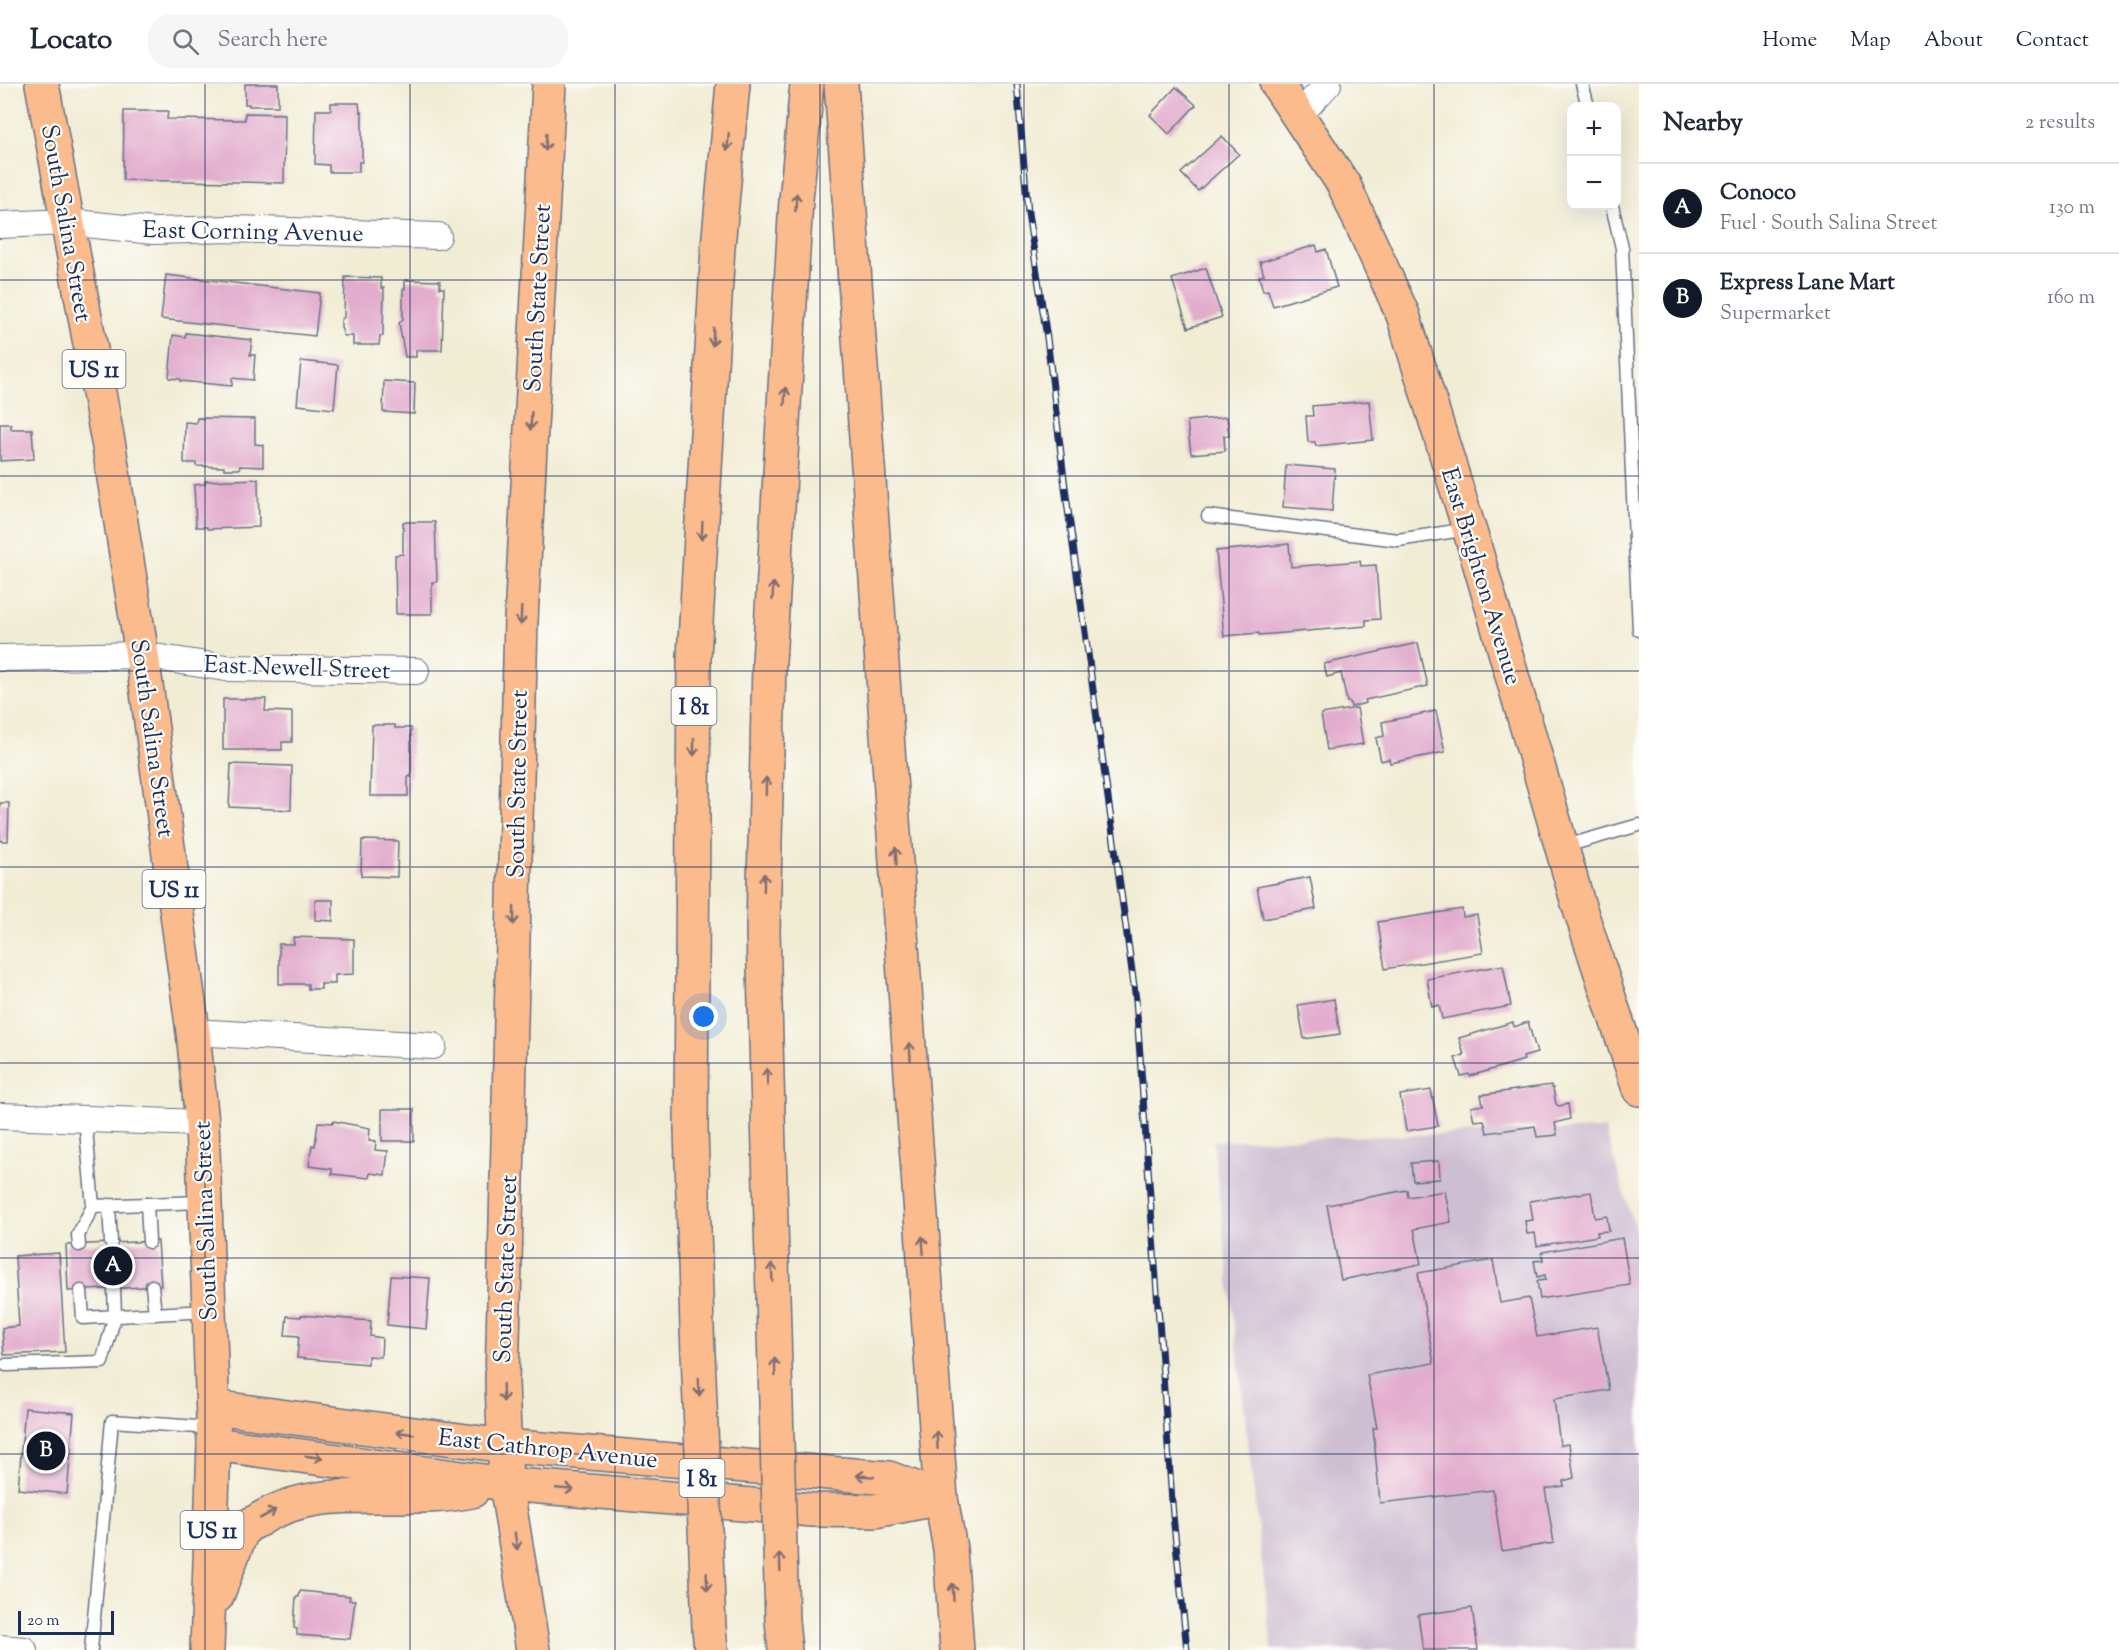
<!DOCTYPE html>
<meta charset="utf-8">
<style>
:root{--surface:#fff;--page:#f6f6f7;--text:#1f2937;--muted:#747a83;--line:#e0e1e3;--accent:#111827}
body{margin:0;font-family:"Sorts Mill Goudy",serif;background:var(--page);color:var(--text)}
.controls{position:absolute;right:18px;top:18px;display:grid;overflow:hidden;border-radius:12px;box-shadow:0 6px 24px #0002}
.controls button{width:54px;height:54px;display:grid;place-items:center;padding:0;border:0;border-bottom:2px solid var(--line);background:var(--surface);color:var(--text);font:30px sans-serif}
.scale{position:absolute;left:18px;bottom:15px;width:96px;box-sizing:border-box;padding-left:6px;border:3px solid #1b2f5e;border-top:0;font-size:16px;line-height:21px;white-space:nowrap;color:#1b2f5e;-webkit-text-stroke:4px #fdfcf7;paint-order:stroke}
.you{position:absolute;left:704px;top:933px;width:21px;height:21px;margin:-15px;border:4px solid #fff;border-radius:50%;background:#1a73e8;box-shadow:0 0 0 9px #1a73e833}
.badge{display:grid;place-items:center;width:39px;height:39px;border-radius:50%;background:var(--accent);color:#fff;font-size:20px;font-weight:700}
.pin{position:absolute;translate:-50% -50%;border:3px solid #fff;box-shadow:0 2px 6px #0006}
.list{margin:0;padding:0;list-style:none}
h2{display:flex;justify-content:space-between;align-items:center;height:78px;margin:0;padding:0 24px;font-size:26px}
h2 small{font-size:20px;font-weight:400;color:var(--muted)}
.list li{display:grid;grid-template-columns:39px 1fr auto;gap:18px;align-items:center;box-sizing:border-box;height:90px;padding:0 24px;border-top:2px solid var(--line)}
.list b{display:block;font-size:22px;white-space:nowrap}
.list p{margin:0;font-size:20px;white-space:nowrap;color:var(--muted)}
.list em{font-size:20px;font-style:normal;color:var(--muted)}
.icon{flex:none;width:33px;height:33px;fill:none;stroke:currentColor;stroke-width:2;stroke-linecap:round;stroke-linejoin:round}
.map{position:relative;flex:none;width:1639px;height:1566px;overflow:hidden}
header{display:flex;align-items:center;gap:36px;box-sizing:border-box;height:84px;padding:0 30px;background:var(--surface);border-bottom:2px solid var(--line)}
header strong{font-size:28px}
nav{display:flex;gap:33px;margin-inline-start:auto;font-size:21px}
.search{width:420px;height:54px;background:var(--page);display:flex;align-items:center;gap:15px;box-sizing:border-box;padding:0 21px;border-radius:24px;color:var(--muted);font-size:22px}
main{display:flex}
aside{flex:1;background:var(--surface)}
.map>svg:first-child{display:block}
</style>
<header>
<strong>Locato</strong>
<div class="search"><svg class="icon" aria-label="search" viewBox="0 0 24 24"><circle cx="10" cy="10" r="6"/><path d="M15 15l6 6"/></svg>Search here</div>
<nav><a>Home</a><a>Map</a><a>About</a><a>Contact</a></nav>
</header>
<main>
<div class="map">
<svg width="1639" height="1566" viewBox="0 0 1639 1566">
<rect width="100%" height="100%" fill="#fdfcf7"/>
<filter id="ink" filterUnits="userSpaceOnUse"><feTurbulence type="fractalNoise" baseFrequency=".0167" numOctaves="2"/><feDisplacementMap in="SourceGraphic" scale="12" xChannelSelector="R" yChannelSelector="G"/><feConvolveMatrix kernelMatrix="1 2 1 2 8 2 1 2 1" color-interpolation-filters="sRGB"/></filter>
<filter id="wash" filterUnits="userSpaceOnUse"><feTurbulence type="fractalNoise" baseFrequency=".008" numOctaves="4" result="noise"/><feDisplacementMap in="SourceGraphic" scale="24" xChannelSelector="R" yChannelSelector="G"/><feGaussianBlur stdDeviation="1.35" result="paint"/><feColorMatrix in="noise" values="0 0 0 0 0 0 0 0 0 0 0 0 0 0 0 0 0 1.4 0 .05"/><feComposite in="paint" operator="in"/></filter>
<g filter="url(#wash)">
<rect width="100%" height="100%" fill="#f1ecd4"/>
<polygon fill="#cebed2" points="1605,1045 1639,1158 1639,1566 1272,1566 1213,1057"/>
<g id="blocks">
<g fill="#e2accd">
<polygon points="245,0 278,0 278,22 249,22 249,20 245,20"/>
<polygon points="1176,3 1196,21 1169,50 1150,31"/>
<polygon points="331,19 359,19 360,28 362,28 362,78 359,78 359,88 329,88 329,81 315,80 316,26 331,26"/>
<polygon points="124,27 168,27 167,35 245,36 245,29 285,30 284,99 123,96"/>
<polygon points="1222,52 1239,70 1198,107 1181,89"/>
<polygon points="1316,161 1318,168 1326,165 1337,203 1273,222 1268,206 1263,207 1259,192 1264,191 1260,178"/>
<polygon points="1206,184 1222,233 1188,244 1172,195"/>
<polygon points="166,191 320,209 315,252 161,235"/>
<polygon points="345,193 381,194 381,204 384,204 383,252 380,252 379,261 353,261 353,252 344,252 341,243 341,236 344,233"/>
<polygon points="405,196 440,197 440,204 444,204 442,266 416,266 416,273 405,273 399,239 403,235 403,205 405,205"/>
<polygon points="186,249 252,256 250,271 255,271 253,296 232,294 232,302 180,297 180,295 169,294 173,251 185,253"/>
<polygon points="301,277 338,281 334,325 297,321"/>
<polygon points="384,297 415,299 414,330 383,328"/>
<polygon points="1369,317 1373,356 1316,362 1315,358 1308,358 1306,332 1313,332 1312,322"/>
<polygon points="1227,333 1229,352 1224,352 1225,367 1191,370 1187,337"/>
<polygon points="197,334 255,335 255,360 263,361 263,383 240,382 239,385 224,385 224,383 196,382 196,379 184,379 185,338 196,339"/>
<polygon points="0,340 11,340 11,345 32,345 34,375 0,377"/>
<polygon points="1286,381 1335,385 1332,427 1283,423"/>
<polygon points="258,395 259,443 207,445 207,443 196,443 194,401 205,400 205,397"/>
<polygon points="403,438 435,438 437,498 432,498 432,530 396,530 395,471 403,470"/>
<polygon points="1289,460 1291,483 1360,477 1361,482 1376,481 1380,535 1366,536 1366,542 1259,551 1259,549 1224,552 1216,467"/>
<polygon points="1418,559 1428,602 1365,616 1366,619 1351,623 1350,618 1347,618 1341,589 1327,593 1324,580"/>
<polygon points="223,615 266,615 265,627 292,628 292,658 282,658 282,666 223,666"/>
<polygon points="1357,624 1363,660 1327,666 1321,630"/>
<polygon points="1436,627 1445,668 1390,679 1389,675 1381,677 1376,654 1384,652 1382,638"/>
<polygon points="372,641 395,641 395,644 411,644 411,693 408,692 408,712 370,712"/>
<polygon points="231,680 292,682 291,726 229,723"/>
<polygon points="0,719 9,719 8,757 0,757"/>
<polygon points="362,756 398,757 397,793 361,792"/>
<polygon points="1310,793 1316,825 1263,835 1257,803"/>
<polygon points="315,816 333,816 333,837 315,836"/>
<polygon points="1462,825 1463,833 1477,831 1483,869 1385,885 1378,838"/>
<polygon points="293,853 354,855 354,890 335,891 335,900 321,900 321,905 308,905 308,900 279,900 279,860 294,860"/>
<polygon points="1503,881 1511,922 1442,935 1439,921 1432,923 1427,895"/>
<polygon points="1334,915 1340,950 1304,955 1298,921"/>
<polygon points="1513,938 1514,943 1528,938 1537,969 1523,973 1524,976 1470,992 1469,990 1461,992 1455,974 1464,971 1459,954"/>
<polygon points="1551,1001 1551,1004 1553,1004 1556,1020 1559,1022 1568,1020 1570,1035 1555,1039 1557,1051 1537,1053 1535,1042 1487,1049 1484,1036 1474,1037 1471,1023 1483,1021 1481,1011"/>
<polygon points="1431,1006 1438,1042 1406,1047 1400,1011"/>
<rect x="382" y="1025" width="32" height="32"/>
<polygon points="333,1037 370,1044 369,1056 376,1057 375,1066 388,1067 385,1091 370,1089 369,1094 332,1090 332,1085 309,1082 312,1061 315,1062 318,1038 333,1039"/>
<polygon points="1439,1077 1440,1095 1413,1097 1411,1079"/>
<polygon points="1407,1106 1408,1113 1445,1107 1451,1138 1414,1145 1421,1180 1341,1196 1327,1121"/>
<polygon points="1591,1108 1595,1134 1607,1132 1609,1147 1597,1148 1598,1152 1537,1162 1535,1149 1527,1150 1525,1137 1533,1136 1530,1117"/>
<polygon points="1622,1154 1630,1201 1540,1215 1537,1197 1546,1196 1545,1191 1537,1193 1534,1177 1543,1176 1542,1168"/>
<polygon points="158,1157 161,1202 68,1207 66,1161"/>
<polygon points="59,1169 65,1268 4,1271 2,1244 19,1242 15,1172"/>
<polygon points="1493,1176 1500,1219 1529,1214 1537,1253 1597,1243 1609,1306 1554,1315 1560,1361 1569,1360 1574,1394 1563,1397 1564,1402 1545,1405 1554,1459 1502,1467 1493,1406 1380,1419 1373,1344 1377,1344 1367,1291 1434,1279 1418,1189"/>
<polygon points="391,1192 430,1194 426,1245 387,1241"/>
<polygon points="301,1231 371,1237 370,1252 382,1254 381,1273 368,1272 368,1280 297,1274 299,1252 285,1251 287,1232 301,1233"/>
<polygon points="25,1324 74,1329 67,1410 18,1405"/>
<polygon points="300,1507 350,1512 349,1516 355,1516 350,1555 297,1551 297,1545 294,1544 296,1513 299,1513"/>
<polygon points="1472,1524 1478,1566 1423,1566 1418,1531"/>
</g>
</g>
</g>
<g filter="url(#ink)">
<use href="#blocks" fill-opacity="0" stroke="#667187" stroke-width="1.5"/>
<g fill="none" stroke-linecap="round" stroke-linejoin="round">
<g stroke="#667187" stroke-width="15">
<g id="service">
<polyline points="1582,0 1588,22"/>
<polyline points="1612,122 1622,164 1639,546"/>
<polyline points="1208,432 1398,456 1468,445"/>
<polyline points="1562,763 1639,741"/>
<polyline points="85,1035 93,1122 202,1118"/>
<polyline points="147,1120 149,1158"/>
<polyline points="109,1121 111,1159"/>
<polyline points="79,1161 78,1151 93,1122"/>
<polyline points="152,1202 155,1230"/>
<polyline points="81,1207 83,1234 207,1227"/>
<polyline points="6,1281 102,1278 115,1232 114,1205"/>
<polyline points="91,1566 112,1337 212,1344"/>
</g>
</g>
<g stroke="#667187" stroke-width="28">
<g id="minor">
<polyline points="1298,32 1328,0"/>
<polyline points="0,141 67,138 153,147 232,145 438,152"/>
<polyline points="0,574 142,571 226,584 416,587"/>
<polyline points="193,948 433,962"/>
<polyline points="0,1032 202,1039"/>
<polyline points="0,1564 24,1566"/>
</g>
</g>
<g stroke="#667187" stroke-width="36">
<g id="primary">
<polyline points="42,0 109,363 142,571 193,948 202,1039 214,1360 207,1566"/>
<polyline points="1277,0 1344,101 1403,231 1475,464 1577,816 1639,1005"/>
<polyline points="213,1323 505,1362 889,1394 941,1414"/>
<polyline points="214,1360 506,1400 813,1426 875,1427 941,1414"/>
<polyline points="506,1400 502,1298 521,536 549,0"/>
<path d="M217,1512C222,1500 239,1451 245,1444C248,1441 253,1439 257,1437C320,1395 402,1422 472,1407"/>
</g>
</g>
<g stroke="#667187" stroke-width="36">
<g id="motorway">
<polyline points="841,0 941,1414 950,1465 957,1566"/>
<polyline points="697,1244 691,1045 694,573 718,163 733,0"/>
<polyline points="774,1247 763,847 769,578 796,116 807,0"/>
<polyline points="506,1400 533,1566"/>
<polyline points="782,1537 785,1566"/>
<polyline points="709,1544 711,1566"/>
</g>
</g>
<use href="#service" stroke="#fff" stroke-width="12"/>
<use href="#minor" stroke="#fff" stroke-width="26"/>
<use href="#primary" stroke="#fbbb8c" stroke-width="33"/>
<use href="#motorway" stroke="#fbbb8c" stroke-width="33"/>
<g stroke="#1b2f5e" stroke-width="7">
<polyline id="rail" points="1017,0 1028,129 1047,254 1066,411 1136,916 1173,1431 1187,1566"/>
</g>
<use href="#rail" stroke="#fdfcf7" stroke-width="4.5" stroke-dasharray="14" stroke-linecap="butt"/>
<g stroke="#667187" stroke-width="36" stroke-linecap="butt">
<g id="motorway-bridge">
<polyline points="697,1244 709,1544"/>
<polyline points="774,1247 782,1537"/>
</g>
</g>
<use href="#motorway-bridge" stroke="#fbbb8c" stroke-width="33"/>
</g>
<defs><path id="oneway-shaft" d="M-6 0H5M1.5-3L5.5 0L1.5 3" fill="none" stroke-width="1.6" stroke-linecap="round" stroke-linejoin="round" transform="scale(1.5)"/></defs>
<g stroke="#806e73">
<use href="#oneway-shaft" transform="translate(546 58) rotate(93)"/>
<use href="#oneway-shaft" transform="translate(728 58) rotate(95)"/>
<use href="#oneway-shaft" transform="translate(796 118) rotate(-86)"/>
<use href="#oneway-shaft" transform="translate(713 253) rotate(93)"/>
<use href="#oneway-shaft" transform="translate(785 312) rotate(-87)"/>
<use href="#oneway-shaft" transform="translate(531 337) rotate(93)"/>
<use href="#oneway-shaft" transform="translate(702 447) rotate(93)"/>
<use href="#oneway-shaft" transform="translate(773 507) rotate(-87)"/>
<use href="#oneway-shaft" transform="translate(521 532) rotate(92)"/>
<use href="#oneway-shaft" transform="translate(694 663) rotate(90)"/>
<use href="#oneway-shaft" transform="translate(766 702) rotate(-89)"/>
<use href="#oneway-shaft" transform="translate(896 772) rotate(-94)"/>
<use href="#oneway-shaft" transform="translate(764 798) rotate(-89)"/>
<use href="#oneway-shaft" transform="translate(514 832) rotate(91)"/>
<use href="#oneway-shaft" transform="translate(910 967) rotate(-94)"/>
<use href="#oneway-shaft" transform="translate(767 993) rotate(-92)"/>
<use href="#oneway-shaft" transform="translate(923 1161) rotate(-94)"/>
<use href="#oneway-shaft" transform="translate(772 1188) rotate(-92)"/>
<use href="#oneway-shaft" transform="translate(775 1283) rotate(-92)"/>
<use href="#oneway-shaft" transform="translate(699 1303) rotate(88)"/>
<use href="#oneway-shaft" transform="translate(503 1309) rotate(88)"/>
<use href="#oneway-shaft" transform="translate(405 1349) rotate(-172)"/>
<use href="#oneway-shaft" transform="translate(937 1356) rotate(-94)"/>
<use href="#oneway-shaft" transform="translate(314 1373) rotate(8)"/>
<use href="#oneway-shaft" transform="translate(865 1392) rotate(-176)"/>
<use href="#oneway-shaft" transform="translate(565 1405) rotate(5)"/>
<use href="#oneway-shaft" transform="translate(268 1430) rotate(-29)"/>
<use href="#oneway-shaft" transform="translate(516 1457) rotate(81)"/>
<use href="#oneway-shaft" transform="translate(780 1478) rotate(-92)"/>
<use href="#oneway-shaft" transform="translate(707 1498) rotate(87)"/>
<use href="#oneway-shaft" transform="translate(953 1508) rotate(-94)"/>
</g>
</g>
<path fill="none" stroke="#1b2f5e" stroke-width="1.5" stroke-opacity="0.55" d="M205,0V1566M410,0V1566M615,0V1566M820,0V1566M1024,0V1566M1229,0V1566M1434,0V1566M0,196H1639M0,392H1639M0,587H1639M0,783H1639M0,979H1639M0,1174H1639M0,1370H1639"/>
<g text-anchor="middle" stroke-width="4.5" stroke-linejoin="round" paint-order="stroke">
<g fill="#fdfcf7" stroke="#5f6c8c" stroke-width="1.5">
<rect x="62.5" y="266" width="63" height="38" rx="4.5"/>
<rect x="671.5" y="603" width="45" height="38" rx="4.5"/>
<rect x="142.5" y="786" width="63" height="38" rx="4.5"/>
<rect x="679.5" y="1375" width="45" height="38" rx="4.5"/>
<rect x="180.5" y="1427" width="63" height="38" rx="4.5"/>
</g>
<g font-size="22" font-weight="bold" fill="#1b2f5e">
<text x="94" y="293">US 11</text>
<text x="694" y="630">I 81</text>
<text x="174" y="813">US 11</text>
<text x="702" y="1402">I 81</text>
<text x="212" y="1454">US 11</text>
</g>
<g font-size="24" fill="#1b2f5e" stroke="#fdfcf7">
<text transform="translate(67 139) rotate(80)" y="8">South Salina Street</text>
<text transform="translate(253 147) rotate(1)" y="8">East Corning Avenue</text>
<text transform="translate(537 214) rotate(-87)" y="8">South State Street</text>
<text transform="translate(1482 492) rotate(73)" y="8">East Brighton Avenue</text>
<text transform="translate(297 583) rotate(2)" y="8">East Newell Street</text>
<text transform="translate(153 654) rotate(82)" y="8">South Salina Street</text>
<text transform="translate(517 700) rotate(-89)" y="8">South State Street</text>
<text transform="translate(205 1137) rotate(-92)" y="8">South Salina Street</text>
<text transform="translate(505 1185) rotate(-88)" y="8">South State Street</text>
<text transform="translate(548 1364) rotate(6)" y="8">East Cathrop Avenue</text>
</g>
</g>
</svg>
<div class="controls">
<button>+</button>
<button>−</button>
</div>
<div class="scale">20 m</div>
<div class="you"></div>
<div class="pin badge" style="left:113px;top:1182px">A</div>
<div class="pin badge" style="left:46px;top:1367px">B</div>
</div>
<aside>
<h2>Nearby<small>2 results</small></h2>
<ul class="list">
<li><span class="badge">A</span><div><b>Conoco</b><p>Fuel · South Salina Street</p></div><em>130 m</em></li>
<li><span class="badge">B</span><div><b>Express Lane Mart</b><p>Supermarket</p></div><em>160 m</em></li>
</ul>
</aside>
</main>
